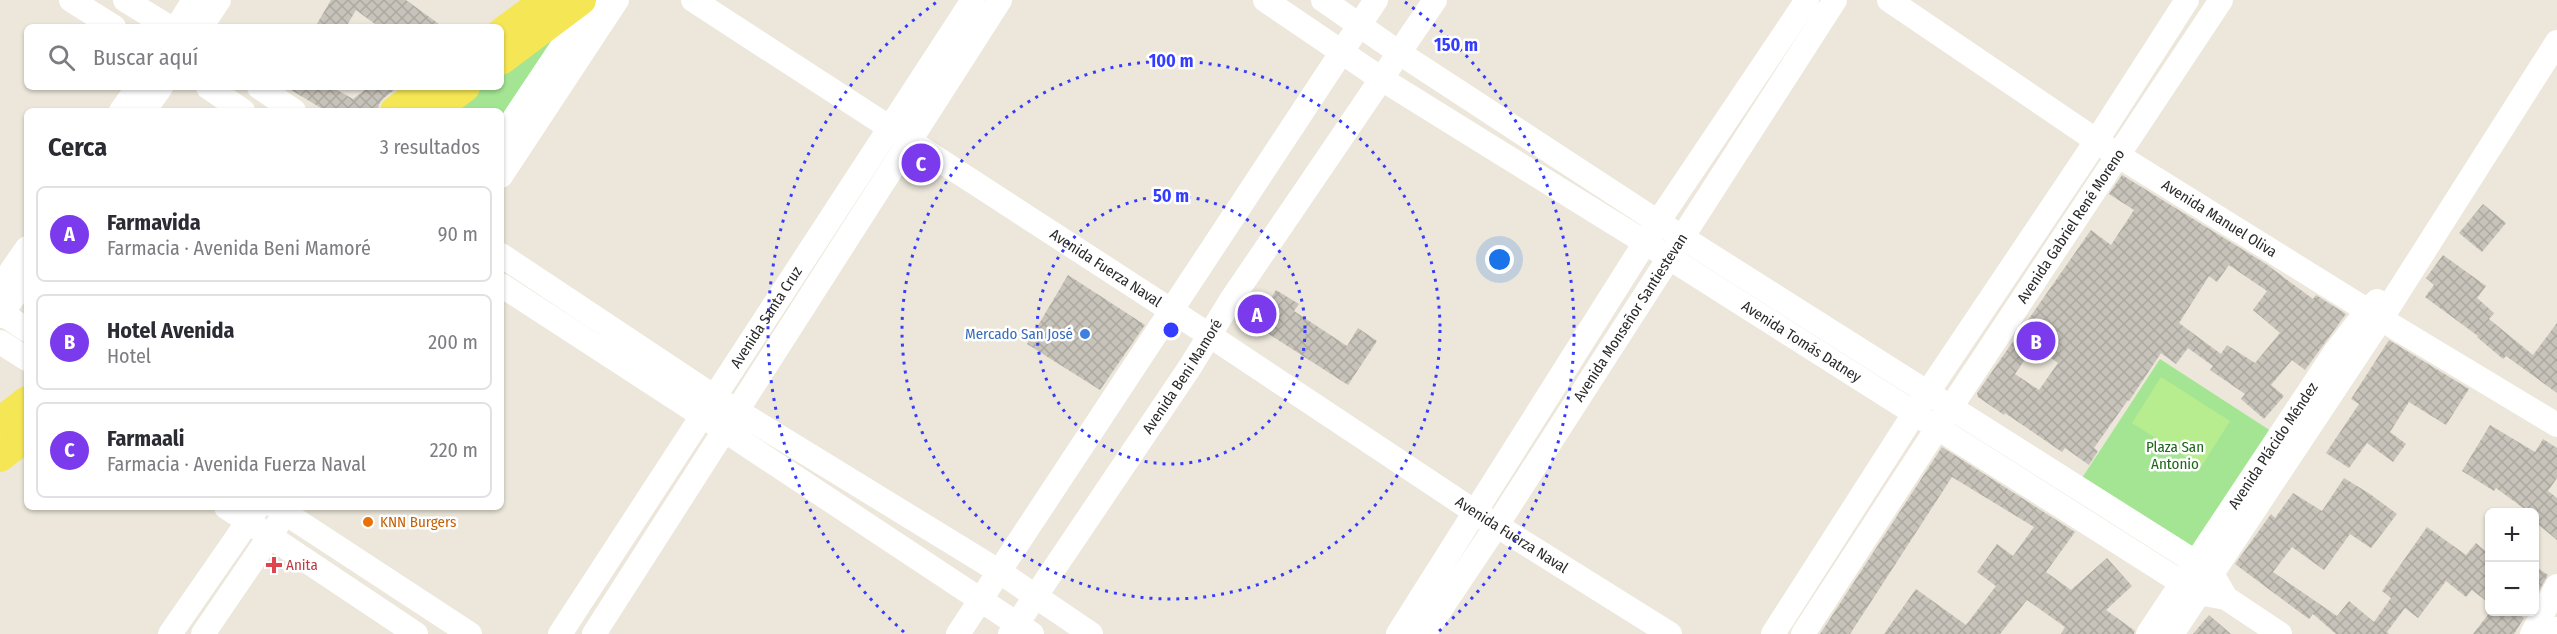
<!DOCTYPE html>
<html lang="es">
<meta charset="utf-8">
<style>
:root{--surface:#fff;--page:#f7f7f7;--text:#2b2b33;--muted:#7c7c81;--line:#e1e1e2;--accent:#7c3aed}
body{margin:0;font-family:"Fira Sans Condensed",sans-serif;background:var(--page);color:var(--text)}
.controls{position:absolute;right:18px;bottom:18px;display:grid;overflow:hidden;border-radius:9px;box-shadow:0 2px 4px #0004}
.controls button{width:54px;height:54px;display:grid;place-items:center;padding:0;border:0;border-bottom:2px solid var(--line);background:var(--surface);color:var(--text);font:30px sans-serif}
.you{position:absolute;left:1500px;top:260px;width:21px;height:21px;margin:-15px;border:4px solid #fff;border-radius:50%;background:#1a73e8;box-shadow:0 0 0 9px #1a73e833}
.badge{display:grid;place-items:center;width:39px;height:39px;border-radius:50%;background:var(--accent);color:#fff;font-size:20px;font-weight:700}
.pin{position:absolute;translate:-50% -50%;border:3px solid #fff;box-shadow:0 2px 6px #0006}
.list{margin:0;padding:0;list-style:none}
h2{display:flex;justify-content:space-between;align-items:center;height:78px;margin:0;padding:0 24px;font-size:26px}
h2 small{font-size:20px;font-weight:400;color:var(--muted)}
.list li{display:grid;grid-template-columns:39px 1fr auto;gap:18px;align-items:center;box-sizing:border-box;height:96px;margin:0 12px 12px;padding:0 12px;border:2px solid var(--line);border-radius:9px}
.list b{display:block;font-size:22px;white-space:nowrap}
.list p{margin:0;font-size:20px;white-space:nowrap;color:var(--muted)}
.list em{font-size:20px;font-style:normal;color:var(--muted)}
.icon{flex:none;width:33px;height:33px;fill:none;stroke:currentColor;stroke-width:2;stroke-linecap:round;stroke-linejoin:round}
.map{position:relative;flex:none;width:2557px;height:634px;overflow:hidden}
.search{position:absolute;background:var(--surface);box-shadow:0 2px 4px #0004;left:24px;top:24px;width:480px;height:66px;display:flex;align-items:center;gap:15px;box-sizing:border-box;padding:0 21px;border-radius:9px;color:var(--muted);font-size:22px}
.panel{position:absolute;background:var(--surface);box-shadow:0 2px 4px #0004;left:24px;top:108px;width:480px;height:402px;border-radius:9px}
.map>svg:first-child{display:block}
</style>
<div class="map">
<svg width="2557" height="634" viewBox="0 0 2557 634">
<defs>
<pattern id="building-cross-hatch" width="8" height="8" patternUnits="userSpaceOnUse" patternTransform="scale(1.5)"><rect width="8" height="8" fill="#c7c3ba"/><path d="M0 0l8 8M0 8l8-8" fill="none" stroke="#aba8a0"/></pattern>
</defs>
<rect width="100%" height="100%" fill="#ece7da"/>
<g fill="#a4e594">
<polygon points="561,32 501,122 501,111 446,111 476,87 501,87 501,68"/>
<polygon points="2160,359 2271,431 2194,545 2186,548 2080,481"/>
</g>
<polygon fill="#b8ed8f" points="2161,377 2230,421 2201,467 2132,423"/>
<g fill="url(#building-cross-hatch)" fill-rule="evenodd">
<polygon points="331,0 406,0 443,27 379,27 356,10 346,27 315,27"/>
<polygon points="286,87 332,87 353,99 369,87 398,87 384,98 379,104 378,111 326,111"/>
<path d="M2122,175L2266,264L2313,299L2316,295L2346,314L2305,370L2292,360L2271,385L2284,396L2264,419L2241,399L2245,394L2210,370L2213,366L2188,348L2176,364L2161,353L2129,401L2128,400L2094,448L2098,451L2089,465L2065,448L2062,452L2005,413L2004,415L1978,397L1977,393L2091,230L2111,245L2134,210L2109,194ZM2229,265L2267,291L2253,310L2280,333L2255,363L2227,345L2221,354L2179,323L2209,276L2217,282ZM2034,346L2058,363L2039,390L2015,374Z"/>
<polygon points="2483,204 2506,223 2482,252 2459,233"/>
<polygon points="2443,255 2486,286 2477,298 2494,313 2489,319 2533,355 2557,323 2557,393 2506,356 2503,359 2477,337 2478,336 2425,297 2434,285 2426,278"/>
<polygon points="1068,275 1145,325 1100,390 1027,344"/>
<polygon points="1276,290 1299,304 1294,311 1347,346 1358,328 1377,341 1348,385 1241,316 1250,303 1263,311"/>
<polygon points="2389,340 2469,389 2446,425 2409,402 2390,432 2406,444 2393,462 2367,443 2349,468 2326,453 2359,404 2351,399"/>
<polygon points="2490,425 2535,452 2543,439 2557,448 2557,478 2548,491 2557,498 2557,540 2535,522 2535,513 2530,513 2496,488 2494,491 2462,471"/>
<polygon points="1942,447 2075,532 2046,572 2071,590 2107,558 2132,586 2106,610 2135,631 2134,634 2061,634 2065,627 2027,600 2000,634 1884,634 1916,589 1966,625 1996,586 1977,572 1997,544 2013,556 2034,527 1952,477 1850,634 1820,634"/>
<polygon points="2344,478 2370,494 2397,514 2371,548 2350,534 2324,570 2292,547 2273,572 2337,616 2349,601 2374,622 2391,598 2382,591 2427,527 2466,555 2476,543 2490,555 2490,604 2472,590 2466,597 2446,581 2418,618 2405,608 2387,632 2389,634 2336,634 2313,614 2309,619 2235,564 2271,514 2275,518 2293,493 2322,511"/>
<polygon points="2535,566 2548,575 2535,598"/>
<polygon points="2490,612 2517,612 2524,618 2514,634 2473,634"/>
<polygon points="2209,615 2231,634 2193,634"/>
</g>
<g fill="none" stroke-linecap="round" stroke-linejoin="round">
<g stroke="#fff" stroke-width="24">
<polyline points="71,0 114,27"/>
<polyline points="125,0 169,27"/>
<path id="s1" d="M693,0L1209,335L1475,512L1670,634"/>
<path id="s2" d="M1265,0L1380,78L1646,243L2198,593L2226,598L2280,634"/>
<polyline points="1323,0 1398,52 1658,222 2211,572 2226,598"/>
<path id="s3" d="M1889,0L2119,156L2381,319L2557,425"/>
<polyline points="177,27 194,0"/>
<polyline points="201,27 219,0"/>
<polyline points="208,87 243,111"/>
<polyline points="259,87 294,111"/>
<polyline points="121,111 138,87"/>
<polyline points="144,111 161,87"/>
<polyline points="501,138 593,0"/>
<polyline points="501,176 617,0"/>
<polyline points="501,255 716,398 1000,572 1091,634"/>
<polyline points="501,285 724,430 1032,634"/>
<polyline points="0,287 27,248"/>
<polyline points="0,312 27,330"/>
<polyline points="0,316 27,278"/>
<polyline points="0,342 27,359"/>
<polyline points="226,507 416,634"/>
<polyline points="276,507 470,634"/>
<polyline points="170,634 258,507"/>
<polyline points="203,634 278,524"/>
<path id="s4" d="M560,634L973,0"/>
<polyline points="594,634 1000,0"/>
<polyline points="958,634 1376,0"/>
<path id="s5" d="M1010,634L1190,367L1231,300L1435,0"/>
<polyline points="1398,634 1658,222 1807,0"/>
<path id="s6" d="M1424,634L1497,525L1835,0"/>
<polyline points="1773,634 1928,392 2097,140 2187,0"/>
<path id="s7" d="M1803,634L1951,407L2221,0"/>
<path id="s8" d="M2148,634L2336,351L2367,311L2377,301"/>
<polyline points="2172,634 2381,319 2557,42"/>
<polyline points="2532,634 2557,586"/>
<polyline points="2553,634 2557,629"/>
</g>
<g stroke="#f5e655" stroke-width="30">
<polyline points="501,33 546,0"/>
<polyline points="501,60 581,0"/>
<polyline points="395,111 427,87"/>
<polyline points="433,111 465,87"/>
<polyline points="0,422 27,401"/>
<polyline points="0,457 27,436"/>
</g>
</g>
<g fill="none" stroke="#343dff" stroke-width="3" stroke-dasharray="3 6">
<circle cx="1171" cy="330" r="134"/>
<circle cx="1171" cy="330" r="269"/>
<path d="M904 632A403 403 0 0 1 937 2M1405 2A403 403 0 0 1 1438 632"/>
</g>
<circle fill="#3f7fe0" stroke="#fff" stroke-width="2" cx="1085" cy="334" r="6"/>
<circle fill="#e8710a" stroke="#fff" stroke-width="2" cx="368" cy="522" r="6"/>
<path fill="#e0444e" stroke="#fff" stroke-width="2" d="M271 556h6v6h6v6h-6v6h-6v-6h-6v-6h6z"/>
<g text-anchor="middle" stroke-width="5" stroke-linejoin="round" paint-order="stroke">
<g font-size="15" fill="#292929" stroke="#fff">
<text dy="5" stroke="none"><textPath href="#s3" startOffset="396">Avenida Manuel Oliva</textPath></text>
<text dy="5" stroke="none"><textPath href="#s7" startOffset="488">Avenida Gabriel René Moreno</textPath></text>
<text dy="5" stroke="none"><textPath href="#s1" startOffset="492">Avenida Fuerza Naval</textPath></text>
<text dy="5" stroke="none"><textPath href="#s4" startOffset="378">Avenida Santa Cruz</textPath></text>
<text dy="5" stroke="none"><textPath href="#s6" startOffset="378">Avenida Monseñor Santiestevan</textPath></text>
<text dy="5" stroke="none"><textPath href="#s2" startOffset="636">Avenida Tomás Datney</textPath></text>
<text dy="5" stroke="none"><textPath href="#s5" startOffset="310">Avenida Beni Mamoré</textPath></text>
<text dy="5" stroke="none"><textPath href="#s8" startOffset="226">Avenida Plácido Méndez</textPath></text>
<text dy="5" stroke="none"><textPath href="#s1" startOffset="978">Avenida Fuerza Naval</textPath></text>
</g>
<g font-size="15" fill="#366cbe" stroke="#fff" text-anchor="end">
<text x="1073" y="339">Mercado San José</text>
</g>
<g font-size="15" fill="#1c6817" stroke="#fff">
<text x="2175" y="452">Plaza San<tspan x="2175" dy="17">Antonio</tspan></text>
</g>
<g font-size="15" fill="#c56008" stroke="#fff" text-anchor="start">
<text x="380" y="527">KNN Burgers</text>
</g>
<g font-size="15" fill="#be3a42" stroke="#fff" text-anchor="start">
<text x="286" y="570">Anita</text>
</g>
</g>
<circle cx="1171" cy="330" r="9" fill="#343dff" stroke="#fff" stroke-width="3"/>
<g font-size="18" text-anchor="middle" font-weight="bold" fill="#343dff" stroke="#fff" stroke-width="5" stroke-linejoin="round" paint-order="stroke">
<text x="1456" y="51">150 m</text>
<text x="1171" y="67">100 m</text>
<text x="1171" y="202">50 m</text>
</g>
</svg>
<div class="controls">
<button>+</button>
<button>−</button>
</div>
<div class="you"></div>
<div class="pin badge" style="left:1257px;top:314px">A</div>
<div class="pin badge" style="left:2036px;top:341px">B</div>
<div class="pin badge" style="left:921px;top:163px">C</div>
<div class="search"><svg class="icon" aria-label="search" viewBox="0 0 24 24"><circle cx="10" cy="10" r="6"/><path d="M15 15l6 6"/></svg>Buscar aquí</div>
<section class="panel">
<h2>Cerca<small>3 resultados</small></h2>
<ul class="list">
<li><span class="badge">A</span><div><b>Farmavida</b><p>Farmacia · Avenida Beni Mamoré</p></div><em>90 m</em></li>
<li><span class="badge">B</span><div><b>Hotel Avenida</b><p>Hotel</p></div><em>200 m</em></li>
<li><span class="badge">C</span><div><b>Farmaali</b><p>Farmacia · Avenida Fuerza Naval</p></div><em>220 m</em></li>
</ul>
</section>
</div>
